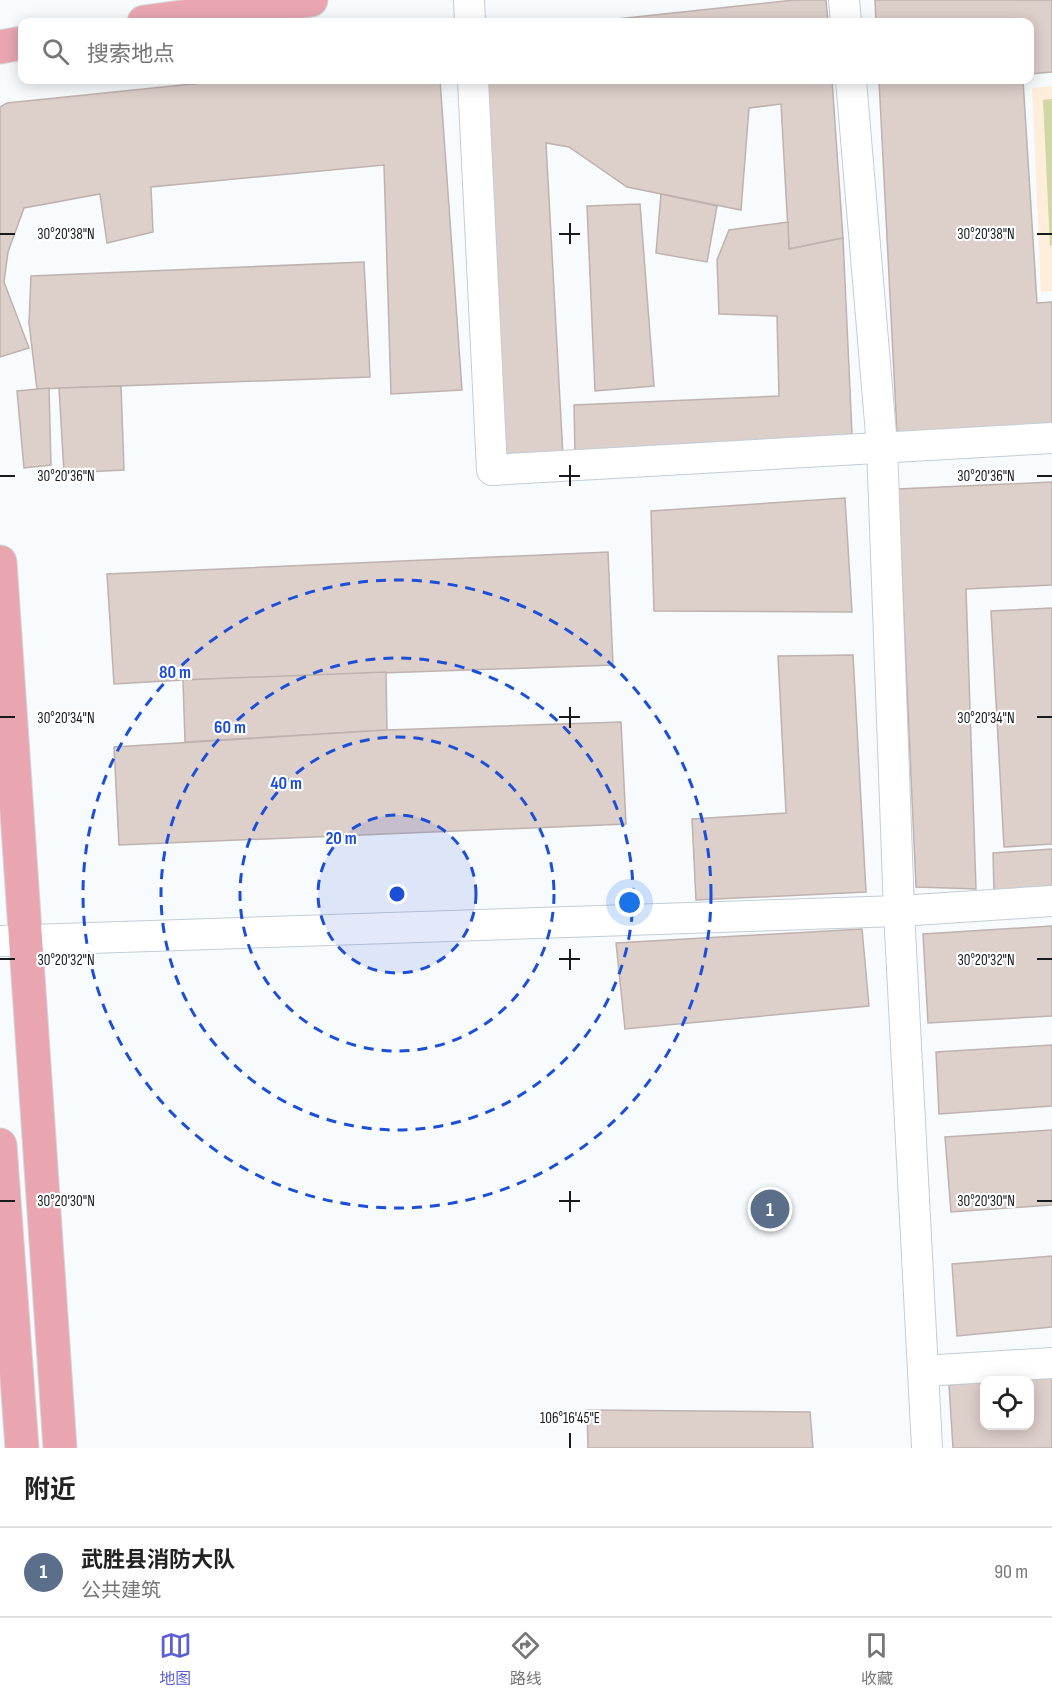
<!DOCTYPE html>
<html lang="zh">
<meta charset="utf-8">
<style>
:root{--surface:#fff;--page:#f2f2f2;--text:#222;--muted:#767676;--line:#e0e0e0;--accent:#5d5fd7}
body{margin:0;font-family:"Sofia Sans Condensed","Noto Sans SC",sans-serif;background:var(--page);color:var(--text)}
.controls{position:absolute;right:18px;bottom:18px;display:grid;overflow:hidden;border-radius:12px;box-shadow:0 3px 15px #0003}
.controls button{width:54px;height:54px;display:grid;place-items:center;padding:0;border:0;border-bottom:2px solid var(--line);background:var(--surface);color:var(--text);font:30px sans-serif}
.you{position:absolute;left:630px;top:903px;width:21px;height:21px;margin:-15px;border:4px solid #fff;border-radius:50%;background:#1a73e8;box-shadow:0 0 0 9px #1a73e833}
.badge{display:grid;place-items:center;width:39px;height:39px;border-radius:50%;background:var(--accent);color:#fff;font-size:20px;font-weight:700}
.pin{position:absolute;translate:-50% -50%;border:3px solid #fff;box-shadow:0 2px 6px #0006}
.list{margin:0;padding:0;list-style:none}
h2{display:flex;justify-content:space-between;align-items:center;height:78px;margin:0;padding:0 24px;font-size:26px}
h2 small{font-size:20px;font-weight:400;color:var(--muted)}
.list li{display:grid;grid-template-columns:39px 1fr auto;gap:18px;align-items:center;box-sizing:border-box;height:90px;padding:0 24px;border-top:2px solid var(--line)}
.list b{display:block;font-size:22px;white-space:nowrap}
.list p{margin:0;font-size:20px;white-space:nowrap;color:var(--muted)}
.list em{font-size:20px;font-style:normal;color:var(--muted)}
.icon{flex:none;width:33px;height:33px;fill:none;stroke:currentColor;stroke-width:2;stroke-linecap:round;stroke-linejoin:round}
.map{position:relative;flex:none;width:1052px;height:1448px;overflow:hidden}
.search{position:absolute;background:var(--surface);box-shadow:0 3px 15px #0003;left:18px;right:18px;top:18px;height:66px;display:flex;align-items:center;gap:15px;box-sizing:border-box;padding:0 21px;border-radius:12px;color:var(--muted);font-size:22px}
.sheet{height:168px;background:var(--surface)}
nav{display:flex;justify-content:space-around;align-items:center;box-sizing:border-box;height:84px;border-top:2px solid var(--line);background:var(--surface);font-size:16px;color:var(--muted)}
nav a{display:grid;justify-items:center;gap:3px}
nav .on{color:var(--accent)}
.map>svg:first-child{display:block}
</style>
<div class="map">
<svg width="1052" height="1448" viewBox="0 0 1052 1448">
<rect width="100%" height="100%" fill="#f7fbfe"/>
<polygon fill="#ffeddc" points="1052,86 1052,291 1041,292 1032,88"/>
<polygon fill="#cfd8a5" points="1052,99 1052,245 1050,246 1043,100"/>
<g fill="#ddcfca" stroke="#bfb2ae" stroke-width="1.5">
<polygon points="794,0 826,0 828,22 589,22"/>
<polygon points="875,0 1052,0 1052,72 1030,74 1030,22 876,22"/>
<polygon points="231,80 440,80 462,390 391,394 384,165 151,187 153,232 107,243 100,194 24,208 8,252 4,282 29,348 0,357 0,107 7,103"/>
<polygon points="483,80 832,80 843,238 789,249 781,104 749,108 741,210 627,187 569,147 546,143 563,456 503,458"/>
<polygon points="879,80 1023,80 1037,303 1052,302 1052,426 897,433"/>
<polygon points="661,194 717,206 707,262 656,253"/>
<polygon points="640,204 654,386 595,391 587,206"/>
<polygon points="788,222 789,249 843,238 852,434 575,454 574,405 779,396 777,316 719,314 717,260 729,230"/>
<polygon points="364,262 370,377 37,389 29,323 31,276"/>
<polygon points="121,386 124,470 64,473 59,388"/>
<polygon points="49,388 51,465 24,468 17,391"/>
<polygon points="1052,482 1052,585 966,589 976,889 916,887 898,489"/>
<polygon points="845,498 852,612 654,611 651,511"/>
<polygon points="608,552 613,665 183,680 114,684 107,574"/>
<polygon points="1052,608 1052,844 1004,847 991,611"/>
<polygon points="853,655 866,892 696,900 692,819 786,813 778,656"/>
<polygon points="386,672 387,730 185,742 183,680"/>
<polygon points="621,722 626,824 119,845 114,747 387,730"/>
<polygon points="1052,849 1052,887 994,891 993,853"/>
<polygon points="1052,926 1052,1016 928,1023 923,934"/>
<polygon points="862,929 869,1006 625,1029 616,943"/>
<polygon points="1052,1045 1052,1106 939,1114 936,1052"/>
<polygon points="1052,1130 1052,1205 951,1212 945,1137"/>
<polygon points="1052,1256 1052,1327 957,1336 952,1264"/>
<polygon points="1052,1378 1052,1448 953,1448 949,1385 984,1382 984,1426 1030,1426 1030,1380 1009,1380"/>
<polygon points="587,1410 810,1412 813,1448 588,1448"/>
</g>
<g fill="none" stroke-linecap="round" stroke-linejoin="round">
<g stroke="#c3cdd6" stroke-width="32">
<g id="minor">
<polyline points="469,0 470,22"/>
<polyline points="844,0 846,22"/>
<polyline points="473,80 492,470 1052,438"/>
<polyline points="851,80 882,446 899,911 927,1448"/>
<polyline points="0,941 899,911 1052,901"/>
<polyline points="923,1371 1052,1363"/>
</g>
</g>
<g stroke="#d5d6d6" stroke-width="35">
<g id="major">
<polyline points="144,22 311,0"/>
<polyline points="0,47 22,43"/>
<polyline points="0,562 60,1448"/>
<polyline points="0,1145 22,1448"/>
</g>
</g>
<use href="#minor" stroke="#fff" stroke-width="30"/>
<use href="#major" stroke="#e9a6b1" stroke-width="33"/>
</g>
<path fill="none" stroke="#171a1e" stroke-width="2" d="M570,223V244M0,234H15M559,234H580M1037,234H1052M570,465V486M0,476H15M559,476H580M1037,476H1052M570,707V728M0,717H15M559,717H580M1037,717H1052M570,949V970M0,959H15M559,959H580M1037,959H1052M570,1191V1212M0,1201H15M559,1201H580M1037,1201H1052M570,1433V1448"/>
<circle cx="397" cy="894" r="79" fill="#1d4ed8" fill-opacity=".12"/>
<g fill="none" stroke="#1d4ed8" stroke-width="3" stroke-dasharray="10 8">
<circle cx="397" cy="894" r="79"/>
<circle cx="397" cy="894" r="157"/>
<circle cx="397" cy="894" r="236"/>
<circle cx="397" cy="894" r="314"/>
</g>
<g font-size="15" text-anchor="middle" fill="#171a1e" stroke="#fff" stroke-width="4.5" stroke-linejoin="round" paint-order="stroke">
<text x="66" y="239">30°20'38"N</text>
<text x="986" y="239">30°20'38"N</text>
<text x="66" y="481">30°20'36"N</text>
<text x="986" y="481">30°20'36"N</text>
<text x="66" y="723">30°20'34"N</text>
<text x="986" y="723">30°20'34"N</text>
<text x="66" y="965">30°20'32"N</text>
<text x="986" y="965">30°20'32"N</text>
<text x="66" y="1206">30°20'30"N</text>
<text x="986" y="1206">30°20'30"N</text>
<text x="570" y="1423">106°16'45"E</text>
</g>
<circle cx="397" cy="894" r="9" fill="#1d4ed8" stroke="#fff" stroke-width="3"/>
<g font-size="18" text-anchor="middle" font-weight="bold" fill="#1d4ed8" stroke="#fff" stroke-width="4.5" stroke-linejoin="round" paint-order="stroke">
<text x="175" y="678">80 m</text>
<text x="230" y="733">60 m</text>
<text x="286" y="789">40 m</text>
<text x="341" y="844">20 m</text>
</g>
</svg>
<div class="controls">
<button><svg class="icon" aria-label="locate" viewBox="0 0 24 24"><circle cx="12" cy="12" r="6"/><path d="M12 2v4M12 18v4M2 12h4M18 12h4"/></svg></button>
</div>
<div class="you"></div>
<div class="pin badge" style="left:770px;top:1209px;background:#5c6f8a">1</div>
<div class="search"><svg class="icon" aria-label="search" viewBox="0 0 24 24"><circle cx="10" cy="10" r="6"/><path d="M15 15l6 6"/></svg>搜索地点</div>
</div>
<section class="sheet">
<h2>附近<small></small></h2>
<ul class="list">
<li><span class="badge" style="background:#5c6f8a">1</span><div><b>武胜县消防大队</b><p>公共建筑</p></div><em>90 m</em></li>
</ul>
</section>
<nav>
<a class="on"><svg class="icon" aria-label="map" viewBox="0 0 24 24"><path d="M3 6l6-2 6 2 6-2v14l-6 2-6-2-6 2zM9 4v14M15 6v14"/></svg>地图</a>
<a><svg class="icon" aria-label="directions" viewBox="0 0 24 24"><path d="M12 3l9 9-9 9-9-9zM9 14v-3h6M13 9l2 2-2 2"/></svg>路线</a>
<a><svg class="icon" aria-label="saved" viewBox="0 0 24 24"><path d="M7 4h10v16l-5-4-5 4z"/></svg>收藏</a>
</nav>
